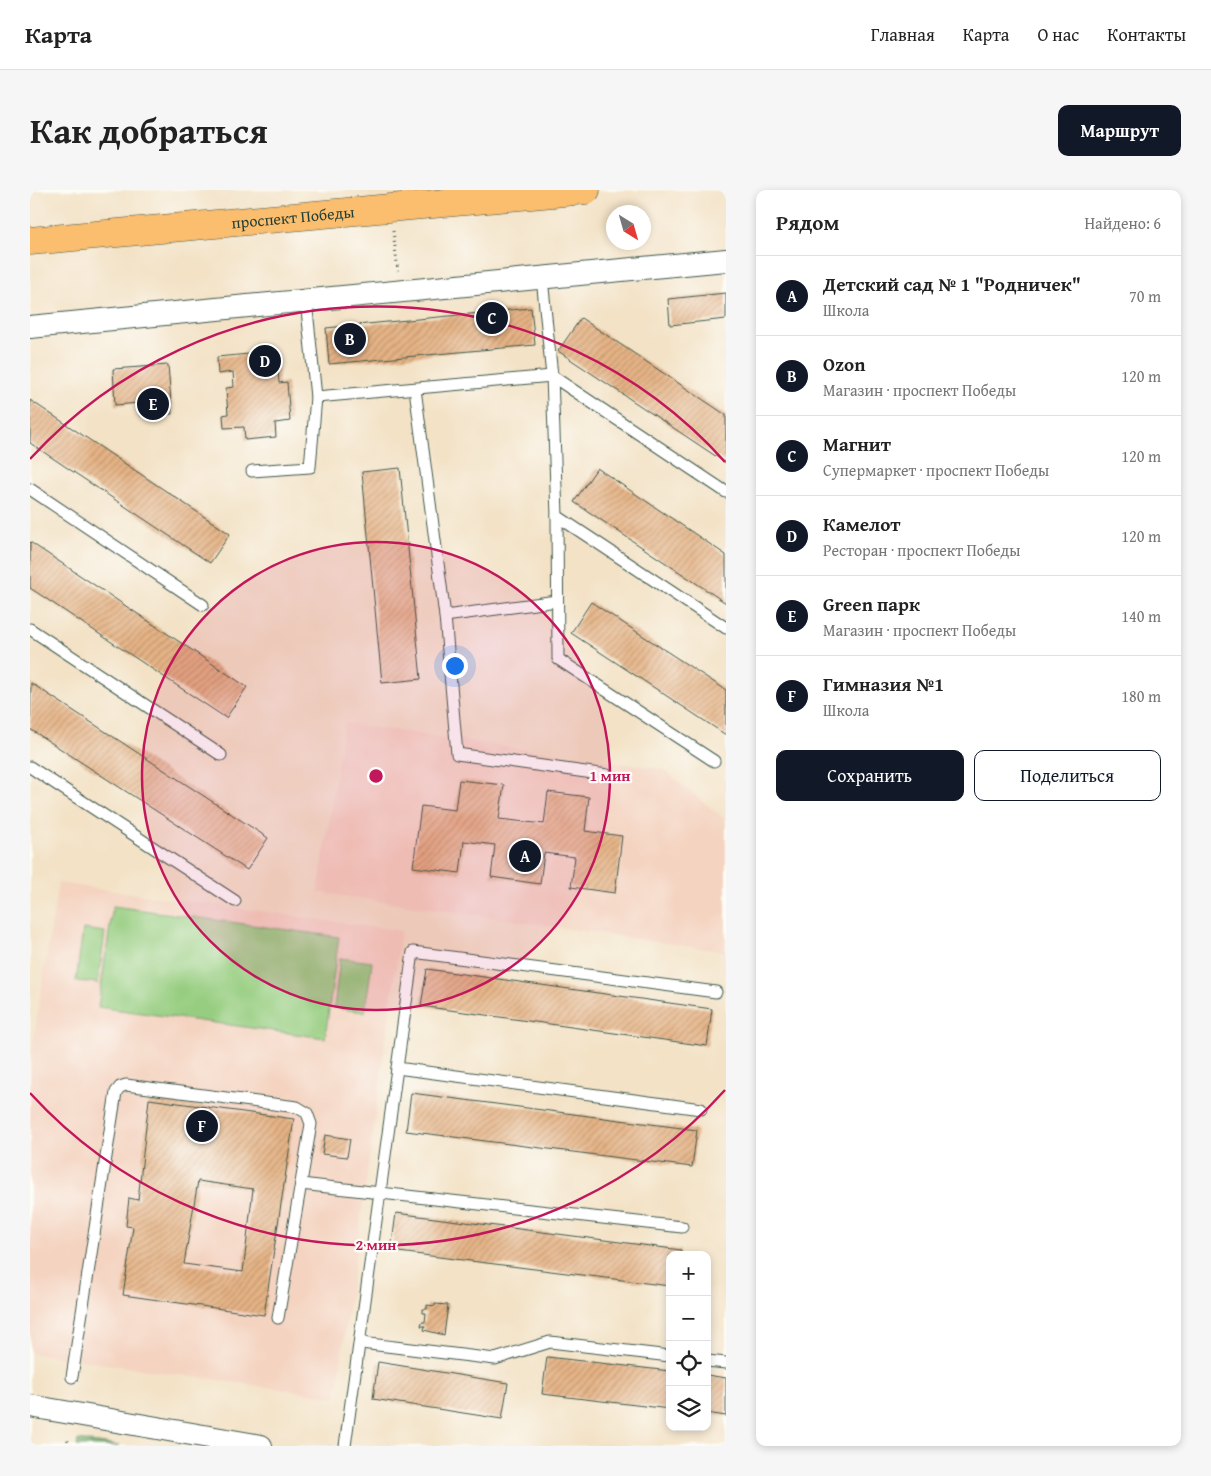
<!DOCTYPE html>
<html lang="ru">
<meta charset="utf-8">
<style>
:root{--surface:#fff;--page:#f6f6f6;--text:#222;--muted:#767676;--line:#e0e0e0;--accent:#111827}
body{margin:0;font-family:"Gentium Book Plus",serif;background:var(--page);color:var(--text)}
.controls{position:absolute;right:15px;bottom:15px;display:grid;overflow:hidden;border-radius:10px;box-shadow:0 2px 8px #0003}
.controls button{width:45px;height:45px;display:grid;place-items:center;padding:0;border:0;border-bottom:1px solid var(--line);background:var(--surface);color:var(--text);font:25px sans-serif}
.compass{position:absolute;left:576px;top:15px;width:45px;height:45px;border-radius:50%;background:var(--surface);box-shadow:0 2px 8px #0003;rotate:143deg}
.you{position:absolute;left:424px;top:475px;width:18px;height:18px;margin:-12px;border:4px solid #fff;border-radius:50%;background:#1a73e8;box-shadow:0 0 0 8px #1a73e833}
.badge{display:grid;place-items:center;width:32px;height:32px;border-radius:50%;background:var(--accent);color:#fff;font-size:16px;font-weight:700}
.pin{position:absolute;translate:-50% -50%;border:2px solid #fff;box-shadow:0 1px 5px #0006}
.list{margin:0;padding:0;list-style:none}
h2{display:flex;justify-content:space-between;align-items:center;height:65px;margin:0;padding:0 20px;font-size:21px}
h2 small{font-size:16px;font-weight:400;color:var(--muted)}
.list li{display:grid;grid-template-columns:32px 1fr auto;gap:15px;align-items:center;box-sizing:border-box;height:80px;padding:0 20px;border-top:1px solid var(--line)}
.list b{display:block;font-size:19px;white-space:nowrap}
.list p{margin:0;font-size:16px;white-space:nowrap;color:var(--muted)}
.list em{font-size:16px;font-style:normal;color:var(--muted)}
.actions{display:flex;gap:10px;padding:15px 20px}
.actions a{flex:1;padding:11px 0;border:1px solid var(--accent);border-radius:10px;text-align:center;font-size:18px;color:var(--accent)}
.actions .main{background:var(--accent);color:#fff}
.icon{flex:none;width:28px;height:28px;fill:none;stroke:currentColor;stroke-width:2;stroke-linecap:round;stroke-linejoin:round}
.map{position:relative;flex:none;width:696px;height:1256px;overflow:hidden;border-radius:10px}
header{display:flex;align-items:center;gap:30px;box-sizing:border-box;height:70px;padding:0 25px;background:var(--surface);border-bottom:1px solid var(--line)}
header strong{font-size:24px}
nav{display:flex;gap:28px;margin-inline-start:auto;font-size:18px}
.intro{display:flex;align-items:center;justify-content:space-between;box-sizing:border-box;height:120px;padding:0 30px}
h1{margin:0;font-size:35px}
.button{padding:12px 22px;border-radius:10px;background:var(--accent);color:#fff;font-size:18px;font-weight:700}
main{display:flex;gap:30px;padding:0 30px}
aside{flex:1;background:var(--surface);border-radius:10px;box-shadow:0 2px 8px #0003}
.map>svg:first-child{display:block}
</style>
<header>
<strong>Карта</strong>
<nav><a>Главная</a><a>Карта</a><a>О нас</a><a>Контакты</a></nav>
</header>
<div class="intro"><h1>Как добраться</h1><a class="button">Маршрут</a></div>
<main>
<div class="map">
<svg width="696" height="1256" viewBox="0 0 696 1256">
<defs>
<pattern id="forest-firs" width="22" height="20" patternUnits="userSpaceOnUse" patternTransform="scale(1.25)"><rect width="22" height="20" fill="#78b06e"/><path d="M5 1l3.5 6h-7zM16 11l3.5 6h-7z" fill="#62905b"/></pattern>
<pattern id="building-hatch" width="6" height="6" patternUnits="userSpaceOnUse" patternTransform="scale(1.25)"><rect width="6" height="6" fill="#e6b385"/><path d="M-1 1l2-2M0 6l6-6M5 7l2-2" fill="none" stroke="#ba936e"/></pattern>
</defs>
<rect width="100%" height="100%" fill="#fdfcf7"/>
<filter id="ink" filterUnits="userSpaceOnUse"><feTurbulence type="fractalNoise" baseFrequency=".02" numOctaves="2"/><feDisplacementMap in="SourceGraphic" scale="10" xChannelSelector="R" yChannelSelector="G"/><feConvolveMatrix kernelMatrix="1 2 1 2 8 2 1 2 1" color-interpolation-filters="sRGB"/></filter>
<filter id="wash" filterUnits="userSpaceOnUse"><feTurbulence type="fractalNoise" baseFrequency=".0096" numOctaves="4" result="noise"/><feDisplacementMap in="SourceGraphic" scale="20" xChannelSelector="R" yChannelSelector="G"/><feGaussianBlur stdDeviation="1.12" result="paint"/><feColorMatrix in="noise" values="0 0 0 0 0 0 0 0 0 0 0 0 0 0 0 0 0 1.4 0 .05"/><feComposite in="paint" operator="in"/></filter>
<g filter="url(#wash)">
<rect width="100%" height="100%" fill="#f3e2c6"/>
<g fill="#f4d3c0">
<polygon points="314,533 632,579 696,630 696,762 288,702"/>
<polygon points="28,693 371,741 306,1207 0,1163 0,872"/>
</g>
<g fill="#96cd80" stroke="#5a855a">
<polygon points="83,716 309,747 295,848 68,817"/>
<polygon points="53,739 75,742 68,793 46,791"/>
<polygon points="310,768 342,772 335,822 304,818"/>
</g>
<polygon fill="url(#forest-firs)" stroke="#4c7651" points="48,1250 89,1256 47,1256"/>
<g id="blocks">
<g fill="url(#building-hatch)" fill-rule="evenodd">
<polygon points="696,103 696,129 640,135 638,109"/>
<polygon points="501,118 505,155 299,174 296,138"/>
<polygon points="551,128 696,225 696,273 528,161"/>
<polygon points="240,162 241,179 248,178 249,193 257,192 260,231 245,233 246,247 215,250 214,237 194,238 193,225 198,224 196,198 204,197 203,182 188,184 187,167"/>
<polygon points="138,175 142,224 111,226 110,213 85,215 83,179"/>
<polygon points="0,210 200,344 180,373 0,253"/>
<polygon points="370,278 391,489 352,493 332,282"/>
<polygon points="567,278 696,365 696,413 544,312"/>
<polygon points="0,352 217,497 196,528 0,398"/>
<polygon points="561,412 696,500 696,545 541,443"/>
<polygon points="1,493 238,648 217,680 0,539"/>
<polygon points="429,590 474,595 469,629 514,634 518,602 559,607 555,641 592,646 585,703 541,697 545,667 514,663 510,694 461,687 465,655 434,651 430,683 383,677 391,616 425,620"/>
<polygon points="397,779 682,819 677,856 391,816"/>
<polygon points="381,903 667,940 662,977 376,941"/>
<path d="M119,909L264,929L234,1125L93,1105L103,1037L96,1036L99,1008L108,1010ZM168,991L223,999L213,1082L154,1074Z"/>
<polygon points="295,945 320,949 317,967 292,964"/>
<polygon points="366,1023 651,1060 651,1065 640,1065 640,1096 361,1061"/>
<polygon points="405,1114 418,1115 414,1145 394,1140 395,1136 391,1136 392,1132 395,1132 396,1123 393,1123 393,1119 397,1119 397,1115 405,1116"/>
<polygon points="517,1167 640,1181 640,1219 512,1204"/>
<polygon points="348,1172 478,1193 472,1229 343,1209"/>
<polygon points="677,1185 696,1188 696,1226 677,1223"/>
</g>
</g>
</g>
<g filter="url(#ink)">
<use href="#blocks" fill-opacity="0" stroke="#3f564a" stroke-width="1"/>
<g fill="none" stroke-linecap="round" stroke-linejoin="round">
<g stroke="#3f564a" stroke-width="13">
<g id="lane">
<polyline points="512,88 522,186 527,326 528,469 684,571"/>
<polyline points="276,110 286,207 522,186 696,302"/>
<polyline points="385,199 415,426 427,564 577,585"/>
<polyline points="222,281 280,277 286,207"/>
<polyline points="0,299 173,415"/>
<polyline points="527,326 696,438"/>
<polyline points="415,426 527,411"/>
<polyline points="0,439 191,565"/>
<polyline points="0,577 205,711"/>
<polyline points="367,878 671,919"/>
<polyline points="271,994 652,1037"/>
<polyline points="331,1153 465,1169 520,1152 640,1166"/>
<polyline points="677,1171 696,1173"/>
<polyline points="42,1187 86,902 90,897 96,895 267,917 277,923 281,934 248,1128"/>
<polyline points="315,1256 383,762 686,802"/>
</g>
</g>
<g stroke="#3f564a" stroke-width="24">
<g id="street">
<polyline points="0,137 696,70"/>
<polyline points="0,1216 231,1256"/>
</g>
</g>
<g stroke="#3f564a" stroke-width="29">
<g id="primary">
<path id="s1" d="M0,51L556,0"/>
</g>
</g>
<g stroke="#3f564a" stroke-width="3" stroke-dasharray="1 4" stroke-linecap="butt">
<polyline points="363,41 368,81"/>
<polyline points="37,1256 38,1249"/>
</g>
<use href="#lane" stroke="#fff" stroke-width="11"/>
<use href="#street" stroke="#fff" stroke-width="22"/>
<use href="#primary" stroke="#fbbd6e" stroke-width="28"/>
</g>
</g>
<circle cx="346" cy="586" r="234" fill="#c2185b" fill-opacity=".12"/>
<g fill="none" stroke="#c2185b" stroke-width="2.5">
<circle cx="346" cy="586" r="234"/>
<path d="M695 900A469 469 0 0 1 0 903M0 269A469 469 0 0 1 695 272"/>
</g>
<g text-anchor="middle" stroke-width="4.5" stroke-linejoin="round" paint-order="stroke">
<g font-size="16" fill="#1f3d34" stroke="#fdfcf7">
<text dy="6" stroke="none"><textPath href="#s1" startOffset="264">проспект Победы</textPath></text>
</g>
</g>
<circle cx="346" cy="586" r="8" fill="#c2185b" stroke="#fdfcf7" stroke-width="2.5"/>
<g font-size="15" text-anchor="middle" font-weight="bold" fill="#c2185b" stroke="#fdfcf7" stroke-width="4.5" stroke-linejoin="round" paint-order="stroke">
<text x="580" y="591">1 мин</text>
<text x="346" y="1060">2 мин</text>
</g>
</svg>
<div class="controls">
<button>+</button>
<button>−</button>
<button><svg class="icon" aria-label="locate" viewBox="0 0 24 24"><circle cx="12" cy="12" r="6"/><path d="M12 2v4M12 18v4M2 12h4M18 12h4"/></svg></button>
<button><svg class="icon" aria-label="layers" viewBox="0 0 24 24"><path d="M12 4l9 5-9 5-9-5zM3 14l9 5 9-5"/></svg></button>
</div>
<svg class="compass" viewBox="-18 -18 36 36"><path d="M0-13l5 13h-10z" fill="#e53935"/><path d="M0 13l5-13h-10z" fill="#767676"/></svg>
<div class="you"></div>
<div class="pin badge" style="left:495px;top:666px">A</div>
<div class="pin badge" style="left:320px;top:149px">B</div>
<div class="pin badge" style="left:462px;top:128px">C</div>
<div class="pin badge" style="left:235px;top:171px">D</div>
<div class="pin badge" style="left:123px;top:214px">E</div>
<div class="pin badge" style="left:172px;top:936px">F</div>
</div>
<aside>
<h2>Рядом<small>Найдено: 6</small></h2>
<ul class="list">
<li><span class="badge">A</span><div><b>Детский сад № 1 &quot;Родничек&quot;</b><p>Школа</p></div><em>70 m</em></li>
<li><span class="badge">B</span><div><b>Ozon</b><p>Магазин · проспект Победы</p></div><em>120 m</em></li>
<li><span class="badge">C</span><div><b>Магнит</b><p>Супермаркет · проспект Победы</p></div><em>120 m</em></li>
<li><span class="badge">D</span><div><b>Камелот</b><p>Ресторан · проспект Победы</p></div><em>120 m</em></li>
<li><span class="badge">E</span><div><b>Green парк</b><p>Магазин · проспект Победы</p></div><em>140 m</em></li>
<li><span class="badge">F</span><div><b>Гимназия №1</b><p>Школа</p></div><em>180 m</em></li>
</ul>
<div class="actions"><a class="main">Сохранить</a><a>Поделиться</a></div>
</aside>
</main>
